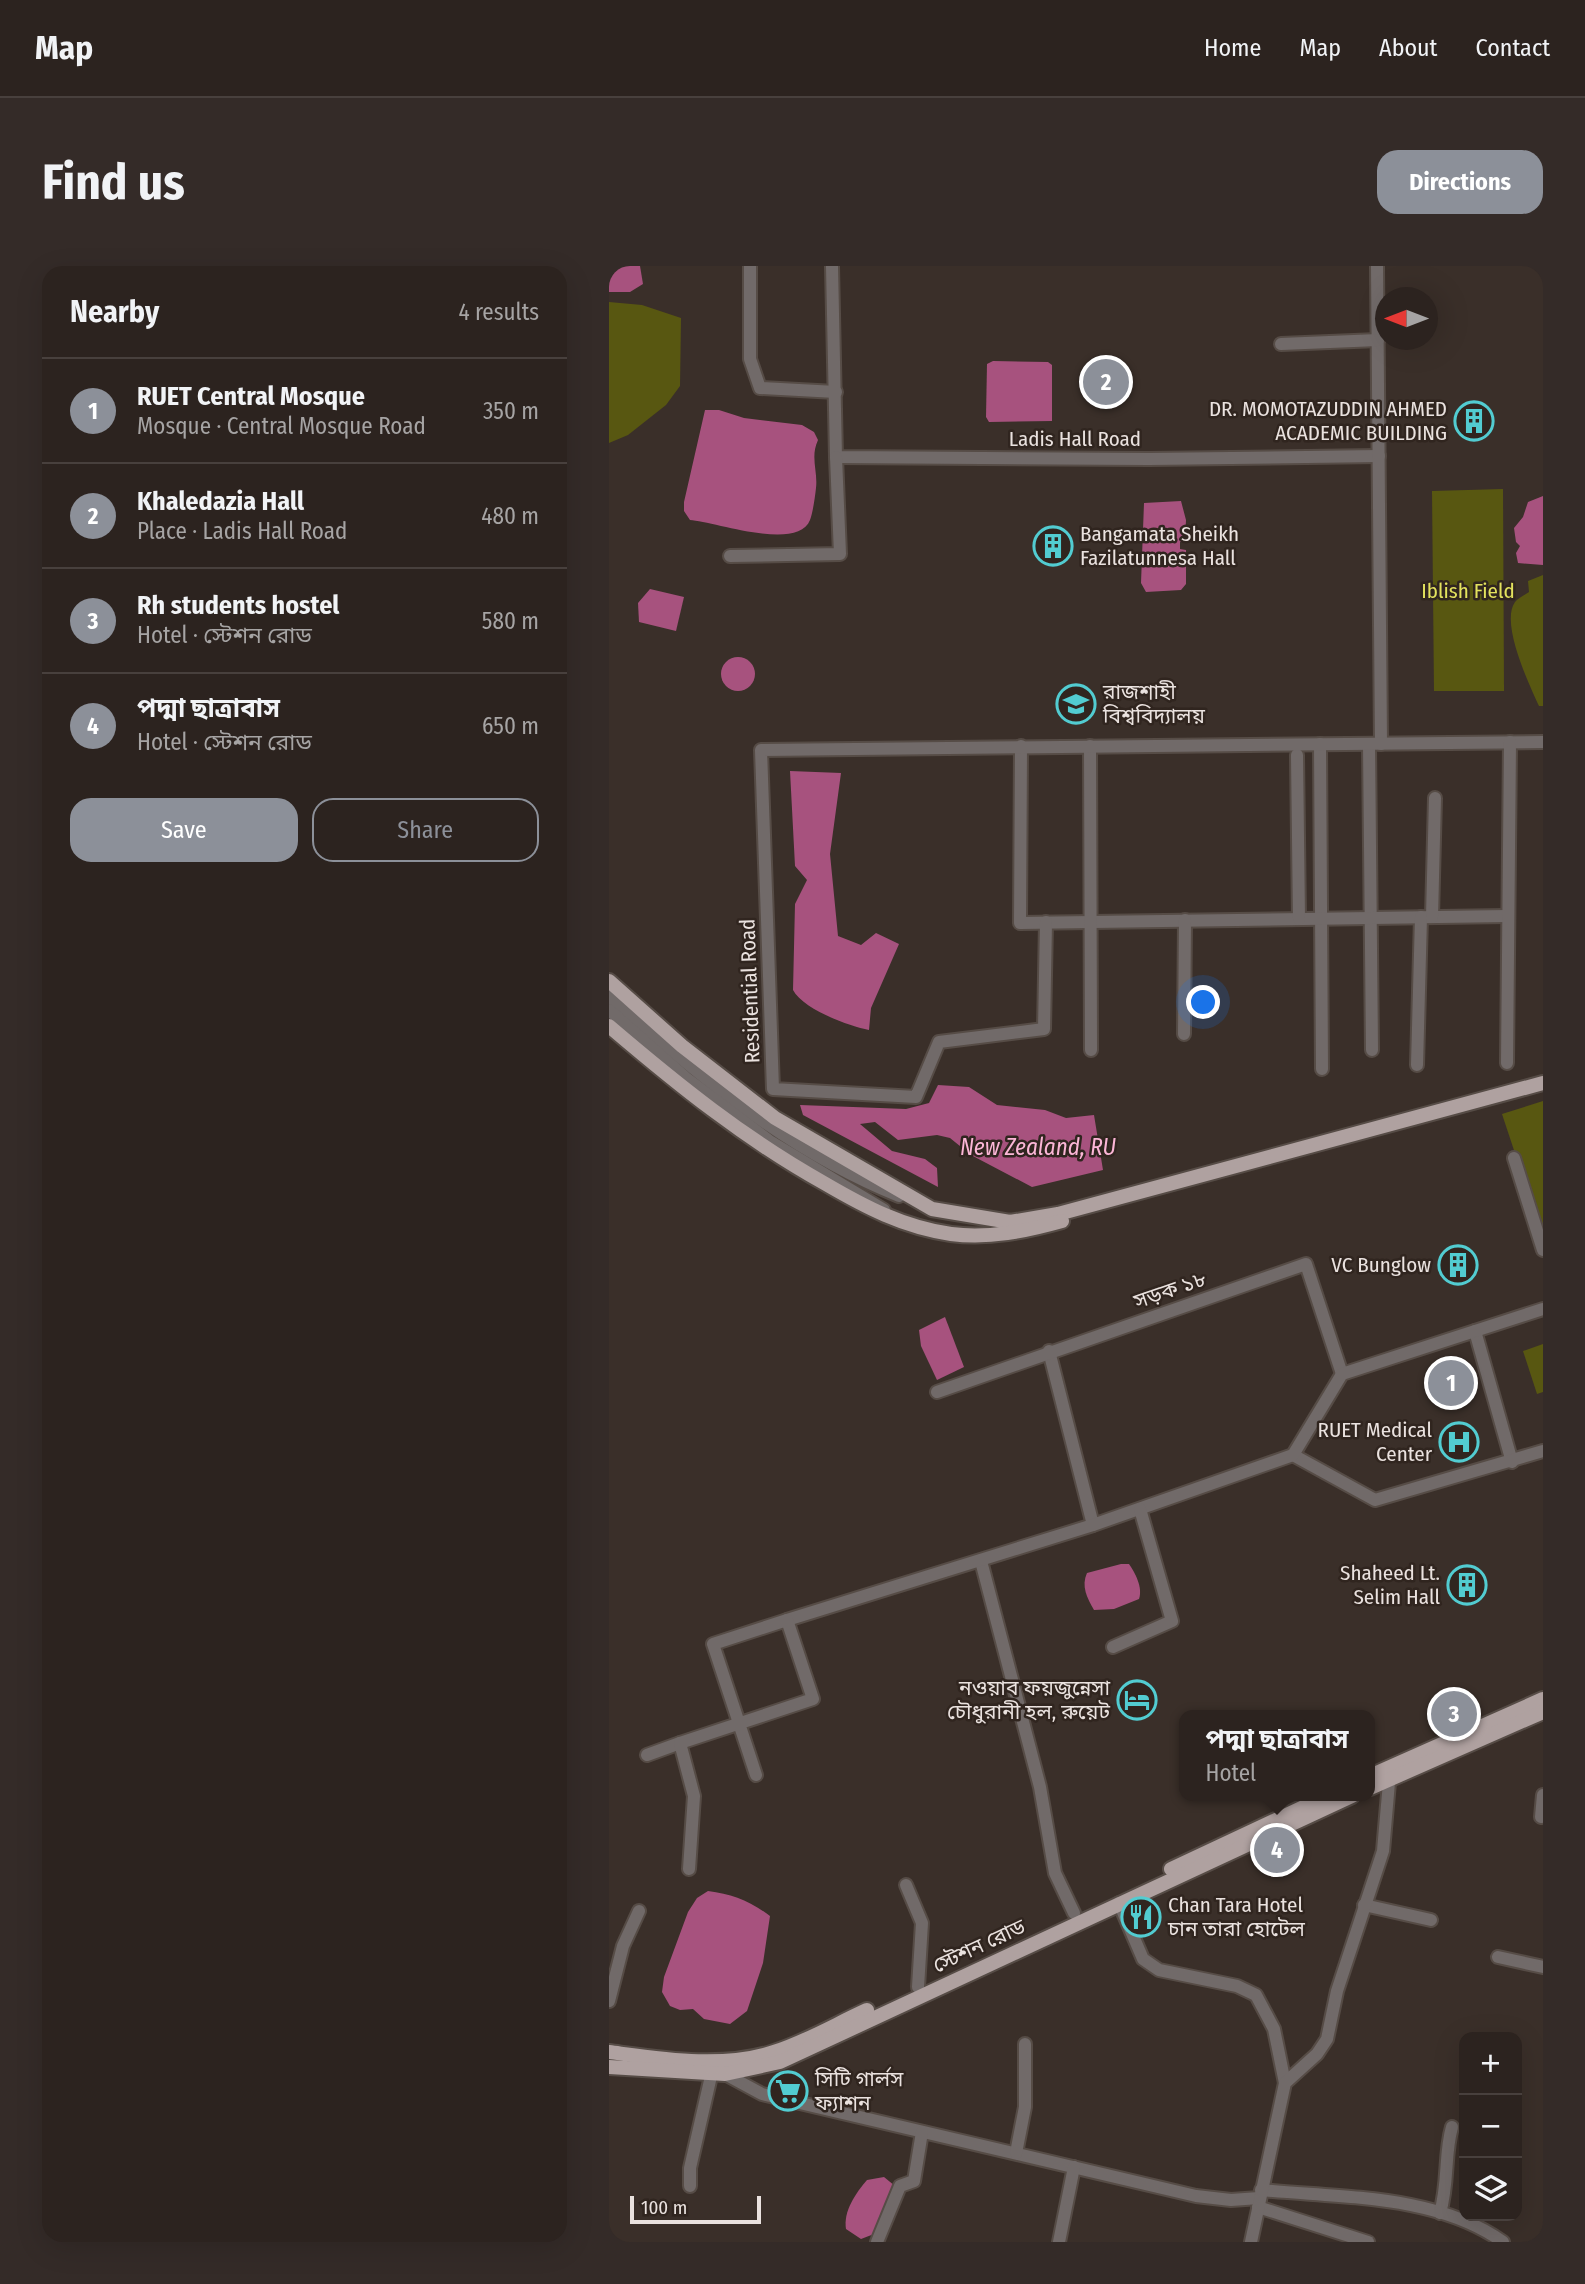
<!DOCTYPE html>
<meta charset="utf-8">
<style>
:root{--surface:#2c231f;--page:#342b28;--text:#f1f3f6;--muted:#a6a4a4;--line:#48403d;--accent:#8c9099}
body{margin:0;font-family:"Fira Sans Condensed","Noto Sans Bengali",sans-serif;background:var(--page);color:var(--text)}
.controls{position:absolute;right:21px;bottom:21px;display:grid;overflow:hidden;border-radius:14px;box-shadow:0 7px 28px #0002}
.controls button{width:63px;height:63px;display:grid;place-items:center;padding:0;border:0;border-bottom:2px solid var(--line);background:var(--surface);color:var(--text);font:35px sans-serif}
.compass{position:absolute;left:766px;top:21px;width:63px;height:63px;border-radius:50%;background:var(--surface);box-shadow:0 7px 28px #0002;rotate:270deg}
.scale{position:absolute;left:21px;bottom:18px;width:131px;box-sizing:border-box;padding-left:7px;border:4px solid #eae2df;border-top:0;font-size:19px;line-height:24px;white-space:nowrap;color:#eae2df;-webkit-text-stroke:5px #30251f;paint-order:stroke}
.you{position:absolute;left:595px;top:737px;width:24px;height:24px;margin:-18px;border:5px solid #fff;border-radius:50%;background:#1a73e8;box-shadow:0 0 0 10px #1a73e833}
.badge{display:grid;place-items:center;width:46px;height:46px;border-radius:50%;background:var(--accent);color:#fff;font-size:23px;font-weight:700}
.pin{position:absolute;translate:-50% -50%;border:4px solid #fff;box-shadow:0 2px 7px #0006}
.popup{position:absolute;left:570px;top:1444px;width:196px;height:91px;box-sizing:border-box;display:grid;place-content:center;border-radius:14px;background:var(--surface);filter:drop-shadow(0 2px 5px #0005);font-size:23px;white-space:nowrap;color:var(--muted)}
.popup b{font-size:26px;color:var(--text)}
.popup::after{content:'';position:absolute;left:50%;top:100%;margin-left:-14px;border:14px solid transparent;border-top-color:var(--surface)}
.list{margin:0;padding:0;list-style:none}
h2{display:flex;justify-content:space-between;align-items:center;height:91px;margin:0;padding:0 28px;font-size:30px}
h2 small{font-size:23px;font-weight:400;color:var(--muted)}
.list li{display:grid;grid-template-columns:46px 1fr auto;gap:21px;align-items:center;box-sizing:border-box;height:105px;padding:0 28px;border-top:2px solid var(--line)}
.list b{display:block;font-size:26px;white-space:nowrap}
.list p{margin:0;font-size:23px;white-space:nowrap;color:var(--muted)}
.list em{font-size:23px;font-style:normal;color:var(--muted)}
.actions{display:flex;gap:14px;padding:21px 28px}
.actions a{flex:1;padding:16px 0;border:2px solid var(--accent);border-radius:21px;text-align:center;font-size:24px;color:var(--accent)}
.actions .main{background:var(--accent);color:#fff}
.icon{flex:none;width:38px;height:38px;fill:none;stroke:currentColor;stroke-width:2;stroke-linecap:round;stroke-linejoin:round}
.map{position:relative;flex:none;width:934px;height:1976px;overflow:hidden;border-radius:21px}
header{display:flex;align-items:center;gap:42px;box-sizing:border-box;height:98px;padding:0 35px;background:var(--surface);border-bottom:2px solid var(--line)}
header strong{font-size:33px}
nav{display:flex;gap:38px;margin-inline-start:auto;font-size:24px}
.intro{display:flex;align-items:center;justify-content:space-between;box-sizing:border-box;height:168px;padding:0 42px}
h1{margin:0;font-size:49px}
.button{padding:18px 32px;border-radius:21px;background:var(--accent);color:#fff;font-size:24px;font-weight:700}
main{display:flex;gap:42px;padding:0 42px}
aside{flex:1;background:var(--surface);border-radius:21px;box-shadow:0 7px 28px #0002}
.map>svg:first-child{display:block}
</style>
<header>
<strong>Map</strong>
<nav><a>Home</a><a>Map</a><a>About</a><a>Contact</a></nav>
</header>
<div class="intro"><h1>Find us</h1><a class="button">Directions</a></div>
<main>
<aside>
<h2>Nearby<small>4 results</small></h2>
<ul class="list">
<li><span class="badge">1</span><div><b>RUET Central Mosque</b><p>Mosque · Central Mosque Road</p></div><em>350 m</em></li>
<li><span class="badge">2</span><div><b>Khaledazia Hall</b><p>Place · Ladis Hall Road</p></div><em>480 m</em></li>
<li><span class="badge">3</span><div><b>Rh students hostel</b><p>Hotel · স্টেশন রোড</p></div><em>580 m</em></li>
<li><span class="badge">4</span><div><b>পদ্মা ছাত্রাবাস</b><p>Hotel · স্টেশন রোড</p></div><em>650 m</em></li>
</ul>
<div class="actions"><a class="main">Save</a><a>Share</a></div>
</aside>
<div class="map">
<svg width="934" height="1976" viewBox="0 0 934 1976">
<rect width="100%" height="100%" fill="#3a2f29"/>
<g fill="#585711">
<polygon points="0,36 33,39 72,52 71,120 57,139 19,169 0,177"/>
<polygon points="894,223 895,425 825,425 823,225"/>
<path d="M934,309V440H930C920,418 891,357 906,336C909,332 916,329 920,326L919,315Z"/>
<polygon points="934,835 934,972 893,848"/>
<polygon points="934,1078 934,1126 928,1128 914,1085"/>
</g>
<g fill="#a7527e">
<polygon points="0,0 31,0 34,18 21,26 0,26"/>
<polygon points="384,95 439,96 443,99 443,155 380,156 377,151 378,98"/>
<path d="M96,144H110L135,152L193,159L205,166L209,174C201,191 209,205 207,222C206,231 204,246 201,254C189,286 103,255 81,254L75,245V236Z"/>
<polygon points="934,230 934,299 909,297 907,287 911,280 907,276 905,262 914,251 919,236"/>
<polygon points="572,235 577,254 576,275 571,276 571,283 577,284 577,318 572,324 537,326 532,317 535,237"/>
<polygon points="41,323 75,331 67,365 30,356 29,337"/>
<circle cx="129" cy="408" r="17"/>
<path d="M181,505L232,507L221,588L229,670L252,679L267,667L290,678L262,742L260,764C239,760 194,743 184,724L186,638L198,614L186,600Z"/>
<polygon points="329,819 360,821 388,839 436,844 457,852 485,849 494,904 423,921 362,889 341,872 328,869 289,874 266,856 251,858 283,885 316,893 328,902 329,921 194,849 191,839 297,843 320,837"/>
<polygon points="336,1051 355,1101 328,1114 312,1080 310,1064"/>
<path d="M512,1298H520C526,1307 534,1321 530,1333L505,1343L485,1344C478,1332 472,1320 478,1307Z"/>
<path d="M99,1625C123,1628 141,1635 161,1650L154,1697L138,1745L121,1758L95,1753L84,1743L71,1744L61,1740L53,1726L55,1711L79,1646L88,1632Z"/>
<path d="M275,1911L286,1920L265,1968L252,1973L237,1963C234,1945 247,1927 258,1914Z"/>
</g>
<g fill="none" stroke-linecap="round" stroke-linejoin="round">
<g stroke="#564c46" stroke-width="16">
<g id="minor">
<polyline points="141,0 141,93 151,122 227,126"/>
<polyline points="223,0 227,191 540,193 770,190"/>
<polyline points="768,0 772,478"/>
<polyline points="672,78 769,74"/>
<polyline points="121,290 231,288 227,191"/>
<polyline points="711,478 713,803"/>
<polyline points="760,478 763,784"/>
<polyline points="412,480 411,657 898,650"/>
<polyline points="481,480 482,784"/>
<polyline points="688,489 690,653"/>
<polyline points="823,651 826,532"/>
<polyline points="437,656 435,763 330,776 307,831 164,823 152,484 934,476"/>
<path d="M0,730C89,809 178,885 290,930"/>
<polyline points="0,744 77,812 162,876 275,944"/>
<polyline points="575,768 576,654"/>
<polyline points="898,797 901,476"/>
<polyline points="808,799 812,651"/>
<polyline points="905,892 934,984"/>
<polyline points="866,1065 903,1196"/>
<polyline points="440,1085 484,1259"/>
<polyline points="328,1126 697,998 733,1108"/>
<polyline points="684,1189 766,1234 934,1185"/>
<polyline points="372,1295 431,1521 446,1607 465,1647"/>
<polyline points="178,1354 484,1259 684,1189 733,1108 934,1043"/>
<polyline points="504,1381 563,1355 531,1243"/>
<polyline points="38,1489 71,1477"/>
<polyline points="932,1551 934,1529"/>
<polyline points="80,1603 85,1530 71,1477 204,1433 178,1354 104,1378 147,1509"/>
<polyline points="297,1619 313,1657 309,1721"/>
<polyline points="510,1637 534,1693 550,1704 628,1720 647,1729 665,1763 676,1817"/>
<polyline points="755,1639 822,1654"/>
<polyline points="889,1691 934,1701"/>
<polyline points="0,1735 14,1680 30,1645"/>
<polyline points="116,1808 153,1828 587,1930 622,1934 650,1932"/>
<polyline points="407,1887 416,1841 416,1778"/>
<polyline points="81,1920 81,1902 105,1797"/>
<path d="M652,1924C732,1932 827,1928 894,1976"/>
<polyline points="649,1941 759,1976"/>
<path d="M831,1947C840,1916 835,1889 843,1861"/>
<polyline points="268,1976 291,1920 305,1915 313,1866"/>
<polyline points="450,1976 465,1901"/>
<polyline points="642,1976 676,1817 708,1788 718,1773 728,1725 774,1585 781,1505"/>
</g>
</g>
<g stroke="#564c46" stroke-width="18">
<g id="major">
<polyline points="0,715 73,780 166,852 323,943 401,956 449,948 934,817"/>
<path d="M0,760C68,818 136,873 215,917C256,941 294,961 342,968C380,973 417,965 453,955"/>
<polyline points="761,1510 934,1433"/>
<polyline points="761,1522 934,1446"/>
<polyline points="562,1603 718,1530"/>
<path d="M0,1786C53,1793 113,1803 165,1786C197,1776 227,1758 258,1744"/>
<polyline points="0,1801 116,1808 171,1796 743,1530"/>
</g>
</g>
<use href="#minor" stroke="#716a69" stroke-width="12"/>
<use href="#major" stroke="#afa1a0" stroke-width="14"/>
</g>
<defs>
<g id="building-ring" transform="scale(2.0125)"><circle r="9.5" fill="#30251f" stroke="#52ccd1" stroke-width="1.5"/><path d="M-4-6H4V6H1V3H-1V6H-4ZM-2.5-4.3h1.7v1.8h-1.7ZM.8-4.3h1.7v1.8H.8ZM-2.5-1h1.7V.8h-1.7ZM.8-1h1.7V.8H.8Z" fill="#52ccd1"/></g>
<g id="university-ring" transform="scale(2.0125)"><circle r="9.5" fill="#30251f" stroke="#52ccd1" stroke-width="1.5"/><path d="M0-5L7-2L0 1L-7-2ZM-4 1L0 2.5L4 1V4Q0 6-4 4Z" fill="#52ccd1"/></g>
<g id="hospital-ring" transform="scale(2.0125)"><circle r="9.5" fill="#30251f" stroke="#52ccd1" stroke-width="1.5"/><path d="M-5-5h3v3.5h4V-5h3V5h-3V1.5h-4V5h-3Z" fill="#52ccd1"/></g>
<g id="hotel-ring" transform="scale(2.0125)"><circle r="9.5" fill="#30251f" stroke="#52ccd1" stroke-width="1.5"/><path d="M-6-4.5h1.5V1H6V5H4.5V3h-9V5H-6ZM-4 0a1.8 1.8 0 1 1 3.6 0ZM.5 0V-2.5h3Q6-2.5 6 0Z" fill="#52ccd1"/></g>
<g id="restaurant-ring" transform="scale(2.0125)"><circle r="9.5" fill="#30251f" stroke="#52ccd1" stroke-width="1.5"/><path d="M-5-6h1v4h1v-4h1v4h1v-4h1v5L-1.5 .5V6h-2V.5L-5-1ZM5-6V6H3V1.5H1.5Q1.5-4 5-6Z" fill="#52ccd1"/></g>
<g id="supermarket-ring" transform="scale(2.0125)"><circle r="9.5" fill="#30251f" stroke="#52ccd1" stroke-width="1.5"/><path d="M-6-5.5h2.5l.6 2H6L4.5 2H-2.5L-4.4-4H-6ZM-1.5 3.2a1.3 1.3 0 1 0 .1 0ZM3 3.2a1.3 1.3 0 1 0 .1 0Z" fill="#52ccd1"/></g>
</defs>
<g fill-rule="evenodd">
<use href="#building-ring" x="865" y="155"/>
<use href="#building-ring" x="444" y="280"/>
<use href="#university-ring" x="467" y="438"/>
<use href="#building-ring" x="849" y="999"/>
<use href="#hospital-ring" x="850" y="1176"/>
<use href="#building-ring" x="858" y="1319"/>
<use href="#hotel-ring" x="528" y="1434"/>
<use href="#restaurant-ring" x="532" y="1651"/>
<use href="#supermarket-ring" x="179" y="1825"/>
</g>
<g text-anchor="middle" stroke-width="5" stroke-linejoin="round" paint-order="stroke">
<g font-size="21" fill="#eae2df" stroke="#30251f" text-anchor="end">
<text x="838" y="150">DR. MOMOTAZUDDIN AHMED<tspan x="838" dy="24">ACADEMIC BUILDING</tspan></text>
<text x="471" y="275" text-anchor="start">Bangamata Sheikh<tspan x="471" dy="24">Fazilatunnesa Hall</tspan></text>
<text x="494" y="433" text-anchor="start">রাজশাহী<tspan x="494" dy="24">বিশ্ববিদ্যালয়</tspan></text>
<text x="822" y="1006">VC Bunglow</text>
<text x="823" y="1171">RUET Medical<tspan x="823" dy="24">Center</tspan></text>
<text x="831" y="1314">Shaheed Lt.<tspan x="831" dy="24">Selim Hall</tspan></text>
<text x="501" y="1429">নওয়াব ফয়জুন্নেসা<tspan x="501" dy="24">চৌধুরানী হল, রুয়েট</tspan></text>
<text x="559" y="1646" text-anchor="start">Chan Tara Hotel<tspan x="559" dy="24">চান তারা হোটেল</tspan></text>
<text x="206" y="1820" text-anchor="start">সিটি গার্লস<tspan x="206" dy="24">ফ্যাশন</tspan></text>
</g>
<g font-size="21" fill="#eae2df" stroke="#30251f">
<text x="466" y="180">Ladis Hall Road</text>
<text transform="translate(141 725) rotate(-92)" y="7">Residential Road</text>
<text transform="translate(561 1024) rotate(-19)" y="7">সড়ক ১৮</text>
<text transform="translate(370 1680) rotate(-25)" y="7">স্টেশন রোড</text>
</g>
<g font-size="21" fill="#e3e25e" stroke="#30251f">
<text x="859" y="332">Iblish Field</text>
</g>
<g font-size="23" font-style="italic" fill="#fcb6d7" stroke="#30251f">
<text x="429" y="889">New Zealand, RU</text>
</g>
</g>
</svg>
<div class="controls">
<button>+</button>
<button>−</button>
<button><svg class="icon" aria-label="layers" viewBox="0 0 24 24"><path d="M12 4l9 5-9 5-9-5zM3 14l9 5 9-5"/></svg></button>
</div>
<svg class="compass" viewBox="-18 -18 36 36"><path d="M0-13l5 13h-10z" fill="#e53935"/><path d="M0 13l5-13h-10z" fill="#a6a4a4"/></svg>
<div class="scale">100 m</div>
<div class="you"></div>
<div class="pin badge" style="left:842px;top:1117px">1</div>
<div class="pin badge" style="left:497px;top:116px">2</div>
<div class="pin badge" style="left:845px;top:1448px">3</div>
<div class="pin badge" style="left:668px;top:1584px">4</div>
<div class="popup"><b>পদ্মা ছাত্রাবাস</b>Hotel</div>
</div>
</main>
